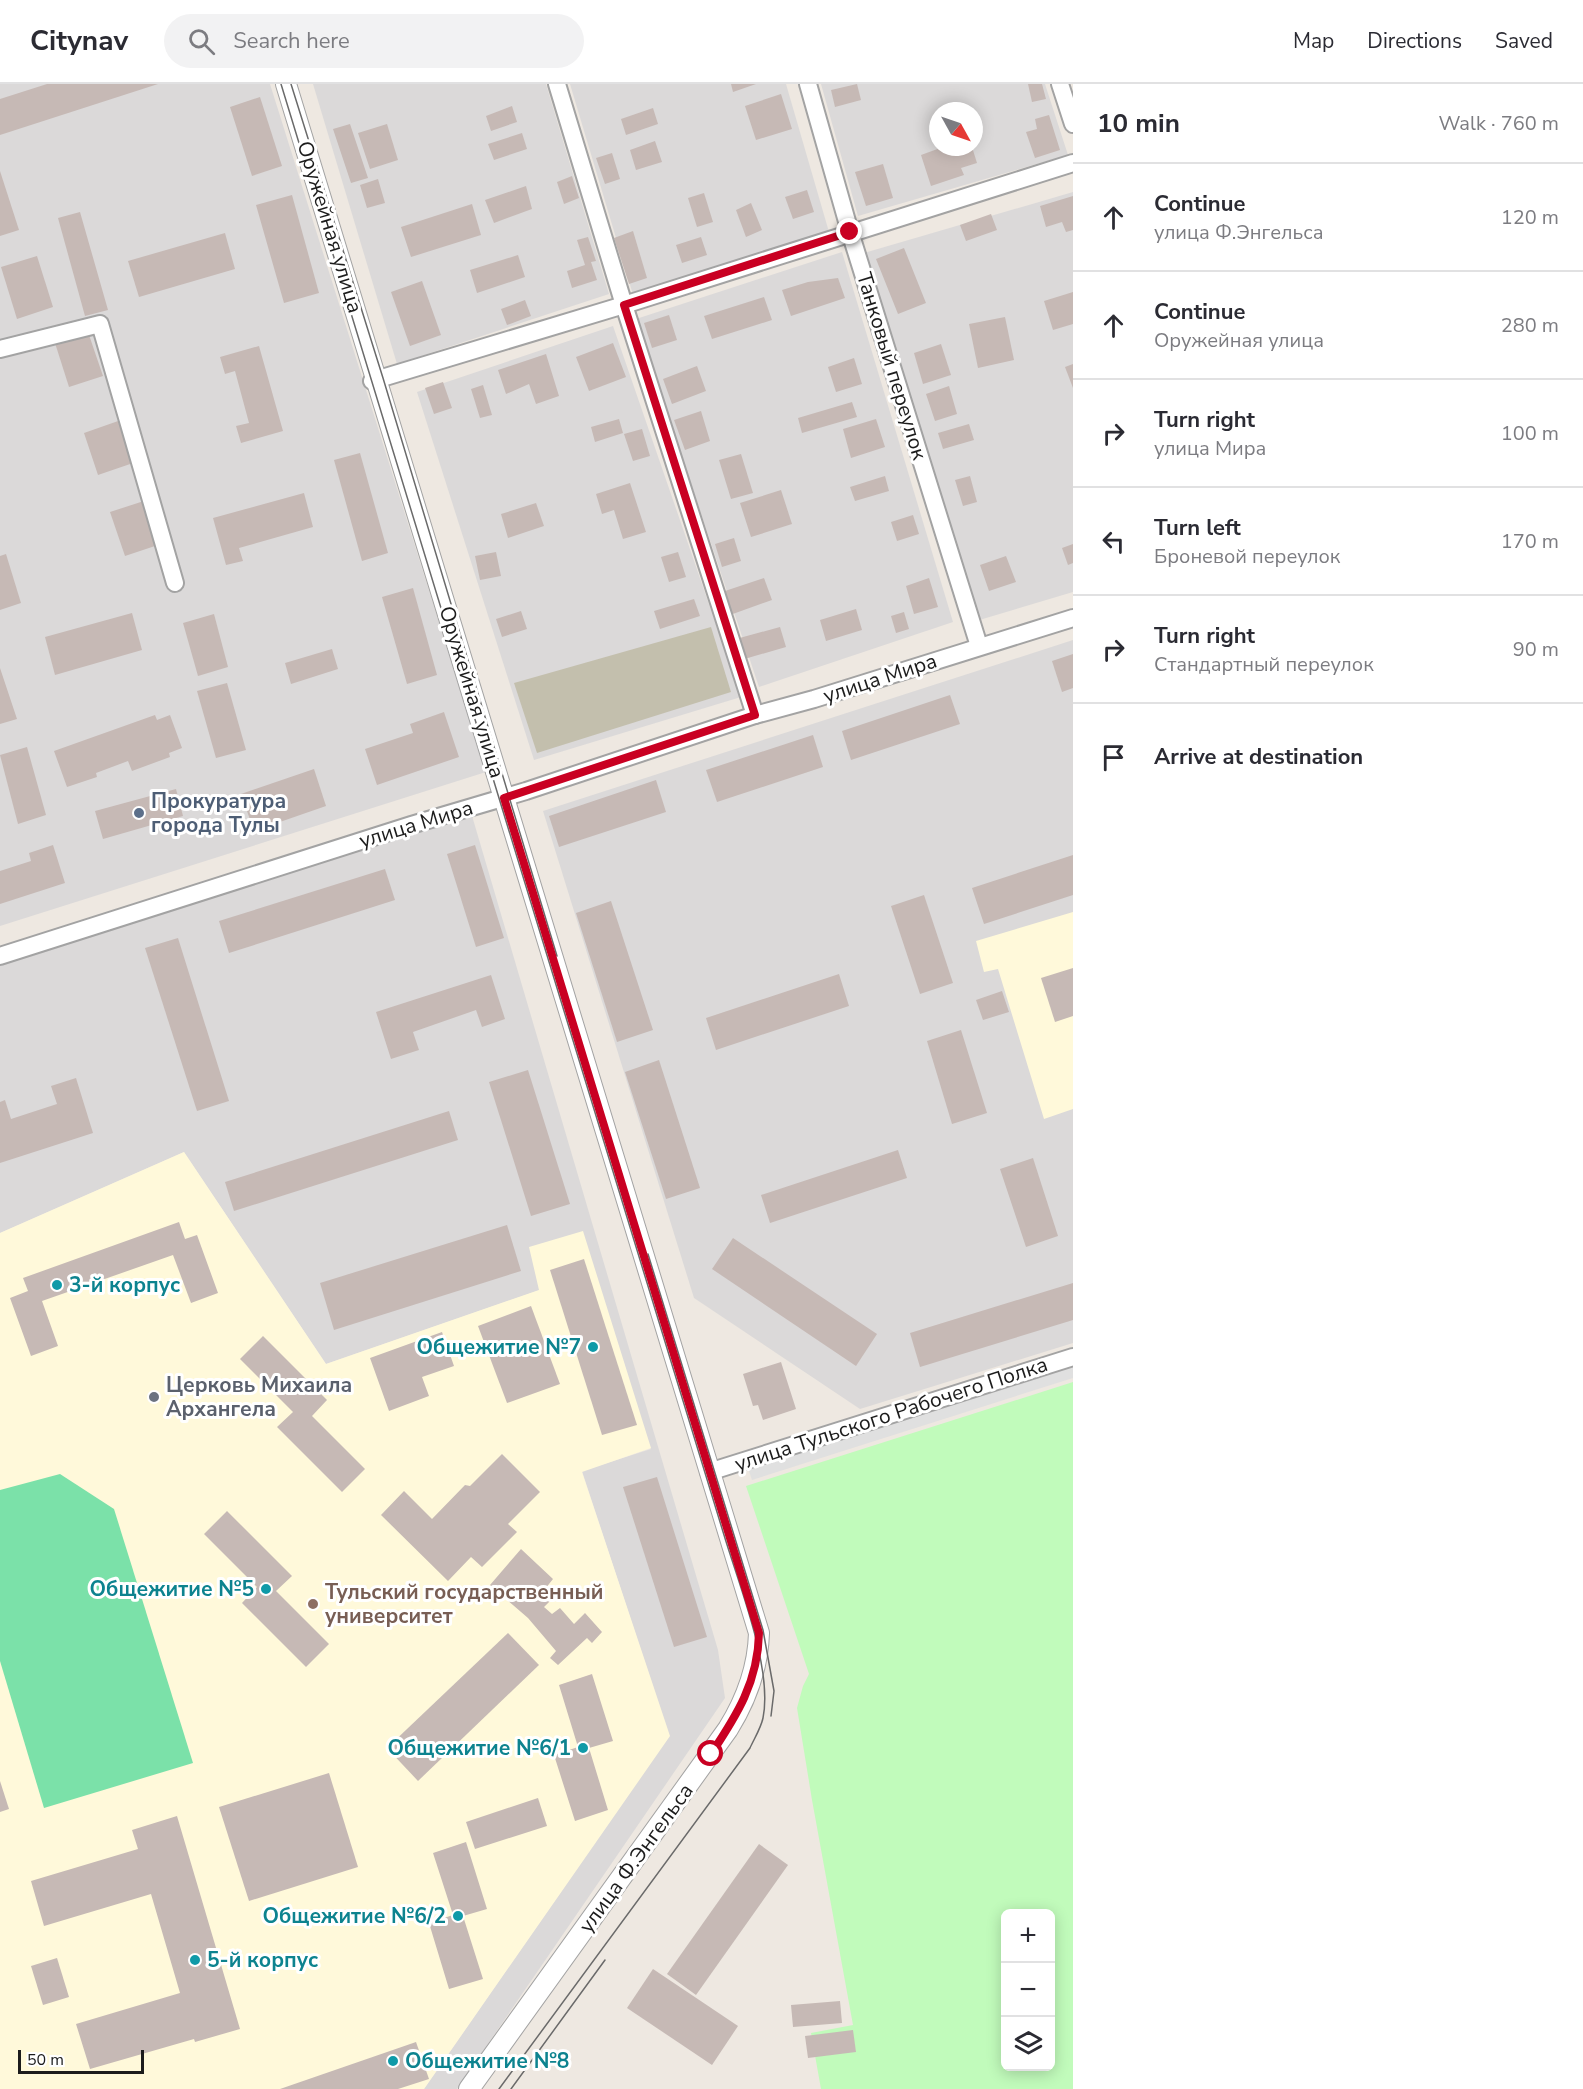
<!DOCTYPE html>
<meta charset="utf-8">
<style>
:root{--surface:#fff;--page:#f2f2f3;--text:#2b2b33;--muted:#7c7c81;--line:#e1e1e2}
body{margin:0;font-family:"Nunito Sans",sans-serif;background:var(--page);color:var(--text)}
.controls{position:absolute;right:18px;bottom:18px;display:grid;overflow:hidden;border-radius:9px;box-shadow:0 3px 15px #0003}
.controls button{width:54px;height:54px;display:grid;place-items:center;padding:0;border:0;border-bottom:2px solid var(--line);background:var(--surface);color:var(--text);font:30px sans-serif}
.compass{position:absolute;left:929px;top:18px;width:54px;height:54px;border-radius:50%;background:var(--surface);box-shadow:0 3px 15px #0003;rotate:130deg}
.scale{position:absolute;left:18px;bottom:15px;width:126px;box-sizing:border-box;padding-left:6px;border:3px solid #1c1c1c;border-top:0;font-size:16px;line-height:21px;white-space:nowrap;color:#1c1c1c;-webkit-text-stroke:4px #fff;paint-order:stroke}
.stop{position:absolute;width:18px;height:18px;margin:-14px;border:4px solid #c90022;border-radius:50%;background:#fff}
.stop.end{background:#c90022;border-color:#fff;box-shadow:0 2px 6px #0008}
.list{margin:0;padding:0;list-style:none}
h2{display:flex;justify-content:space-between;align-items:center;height:78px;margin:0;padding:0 24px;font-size:26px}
h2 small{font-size:20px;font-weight:400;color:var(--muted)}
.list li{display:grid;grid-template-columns:39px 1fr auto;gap:18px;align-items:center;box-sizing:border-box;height:108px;padding:0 24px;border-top:2px solid var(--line)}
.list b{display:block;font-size:22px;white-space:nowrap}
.list p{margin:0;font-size:20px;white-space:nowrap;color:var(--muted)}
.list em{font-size:20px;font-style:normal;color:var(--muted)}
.icon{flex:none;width:33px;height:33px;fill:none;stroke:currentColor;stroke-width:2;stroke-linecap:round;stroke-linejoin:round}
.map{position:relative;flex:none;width:1073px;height:2005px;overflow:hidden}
header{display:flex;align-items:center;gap:36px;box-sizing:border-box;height:84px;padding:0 30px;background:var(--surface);border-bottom:2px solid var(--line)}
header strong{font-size:28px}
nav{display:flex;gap:33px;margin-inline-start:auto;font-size:21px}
.search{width:420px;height:54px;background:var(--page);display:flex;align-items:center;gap:15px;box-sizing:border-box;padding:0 21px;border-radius:33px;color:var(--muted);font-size:22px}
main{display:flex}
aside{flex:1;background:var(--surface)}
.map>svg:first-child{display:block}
</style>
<header>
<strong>Citynav</strong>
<div class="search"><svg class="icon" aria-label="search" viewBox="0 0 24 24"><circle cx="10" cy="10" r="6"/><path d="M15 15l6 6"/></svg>Search here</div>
<nav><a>Map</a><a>Directions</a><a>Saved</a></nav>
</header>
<main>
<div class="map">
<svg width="1073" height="2005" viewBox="0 0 1073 2005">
<rect width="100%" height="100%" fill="#eee8e1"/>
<g fill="#dbd9d9" fill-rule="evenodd">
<polygon points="0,0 270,0 486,688 0,842"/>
<polygon points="313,0 546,0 609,210 397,280"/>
<polygon points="570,0 786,0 829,148 634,214"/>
<path d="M821,0H1045L1068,71L858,132ZM938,27H974V63H938Z"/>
<polygon points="1073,108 1073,508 976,537 864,169"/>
<polygon points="842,168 953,538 759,603 636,235"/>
<polygon points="613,242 741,613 534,676 417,308"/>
<polygon points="1073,556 1073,1259 860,1325 694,1214 543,727"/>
<polygon points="470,725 718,1566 725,1614 457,2005 424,2005 669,1652 582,1387 651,1365 540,1206 326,1280 184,1068 0,1149 0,876"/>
</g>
<g fill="#fff9da">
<polygon points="1073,828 1073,1025 1044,1035 998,885 984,888 976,857"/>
<polygon points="184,1068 326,1280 539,1206 529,1163 583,1147 651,1364 582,1388 670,1652 424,2005 0,2005 0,1149"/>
</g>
<polygon fill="#c3bfad" points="711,543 731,608 537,669 514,599"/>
<path fill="#c1fbbb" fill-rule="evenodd" d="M1073,1298V2005H821L811,1949L853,1941L812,1716L797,1624L803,1602L809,1590L746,1402ZM1005,1830H1050V1982H1005Z"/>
<polygon fill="#7be1a9" points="60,1390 114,1425 193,1679 44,1724 0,1577 0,1406"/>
<polygon fill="#e0e0e0" points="1073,1279 1073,1294 752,1396 747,1381"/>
<g fill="#c6b9b5">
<polygon points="47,0 158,0 0,51 0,15"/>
<polygon points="731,0 756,0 733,8"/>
<polygon points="857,0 861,16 835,23 831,6"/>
<polygon points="1028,0 1042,0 1046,15 1032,18"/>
<polygon points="781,10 792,45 756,56 745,22"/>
<polygon points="260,13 282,82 252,92 230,23"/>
<polygon points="512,22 517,38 491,47 486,32"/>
<polygon points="653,24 658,40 626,51 621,35"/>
<polygon points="1049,31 1060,66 1035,74 1026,48 1037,45 1035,35"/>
<polygon points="350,40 368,94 351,99 333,45"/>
<polygon points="387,40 398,76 370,85 358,49"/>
<polygon points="522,49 527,65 494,76 488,60"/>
<polygon points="655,57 662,78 636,86 630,66"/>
<polygon points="943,63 949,63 952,69 972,63 977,79 961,84 964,91 931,102 921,71"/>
<polygon points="612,69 620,95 605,100 596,74"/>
<polygon points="883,80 893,114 866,122 855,88"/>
<polygon points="0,87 19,146 0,152"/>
<polygon points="572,92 579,114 564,120 557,98"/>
<polygon points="378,95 385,119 367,124 360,101"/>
<polygon points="526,102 532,125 494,139 485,116"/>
<polygon points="807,106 814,128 793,135 785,113"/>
<polygon points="704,109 713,138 697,143 688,114"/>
<polygon points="292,111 319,209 284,219 256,121"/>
<polygon points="1073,112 1073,146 1066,148 1062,138 1046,143 1040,122"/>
<polygon points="751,119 762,146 746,153 736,126"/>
<polygon points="472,120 481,151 411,173 401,143"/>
<polygon points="80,128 108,226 85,232 58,134"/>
<polygon points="991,130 997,146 966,157 960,141"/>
<polygon points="633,147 647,194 629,200 614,154"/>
<polygon points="225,149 235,185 139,213 128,177"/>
<polygon points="588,153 596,177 591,178 597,196 572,204 567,187 585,181 577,156"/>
<polygon points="701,153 707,171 682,179 676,161"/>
<polygon points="904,164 926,219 898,230 876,175"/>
<polygon points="518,171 525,193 477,209 470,186"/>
<polygon points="37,172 53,223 17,235 1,183"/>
<polygon points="838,194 845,214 791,232 782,206 808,198"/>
<polygon points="422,197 441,251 410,262 391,208"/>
<polygon points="1073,208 1073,240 1053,246 1044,217"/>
<polygon points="764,213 772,236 712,255 704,232"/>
<polygon points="525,216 531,232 507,241 501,225"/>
<polygon points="669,231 677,256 652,264 644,239"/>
<polygon points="1005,233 1014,276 978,284 969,240"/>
<polygon points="88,248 103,292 69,303 55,259"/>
<polygon points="613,259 626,293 589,307 576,273"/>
<polygon points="941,260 951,291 923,300 914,269"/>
<polygon points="259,262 283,347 241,359 236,342 249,339 235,287 225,290 220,273"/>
<polygon points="546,270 559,312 536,320 529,300 506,310 498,286"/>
<polygon points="854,274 862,300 836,308 828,283"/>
<polygon points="1073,280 1073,304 1065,283"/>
<polygon points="697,282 706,307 672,320 663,295"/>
<polygon points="443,298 452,324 434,330 425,304"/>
<polygon points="483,301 492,331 480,334 471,305"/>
<polygon points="949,302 957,330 935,337 926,310"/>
<polygon points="852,318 857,333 802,349 798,334"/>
<polygon points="701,327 710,357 685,366 674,336"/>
<polygon points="619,335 623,349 595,358 591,343"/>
<polygon points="876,335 885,363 851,374 843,345"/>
<polygon points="121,336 136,378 98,391 84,349"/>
<polygon points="969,340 974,356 943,365 938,349"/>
<polygon points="642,345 650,372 633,377 624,350"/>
<polygon points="360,369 388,469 362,477 334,376"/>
<polygon points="741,370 753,409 731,415 719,376"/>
<polygon points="885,392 889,407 855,417 850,403"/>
<polygon points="970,392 977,418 963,422 955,396"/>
<polygon points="630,399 646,448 623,455 614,426 602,430 596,410"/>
<polygon points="781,406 792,440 751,453 740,419"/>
<polygon points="304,409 313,443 239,464 243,477 226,481 213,434"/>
<polygon points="147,416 161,460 125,472 110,428"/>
<polygon points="536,419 544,442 508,454 501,430"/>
<polygon points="913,431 919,450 897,457 891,438"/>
<polygon points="734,454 741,477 722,483 715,460"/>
<polygon points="1073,460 1073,479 1068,481 1062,464"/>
<polygon points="496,468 501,492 480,496 475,472"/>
<polygon points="678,468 686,493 669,498 661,473"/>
<polygon points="6,470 21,519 0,526 0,472"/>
<polygon points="1006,472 1016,498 989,507 980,481"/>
<polygon points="764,494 772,516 730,531 722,508"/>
<polygon points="929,494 938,523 914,530 906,502"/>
<polygon points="413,504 437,591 407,600 382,513"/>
<polygon points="694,515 700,532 660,545 654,527"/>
<polygon points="856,525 862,546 826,557 820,536"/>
<polygon points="521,527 527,545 502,553 496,535"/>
<polygon points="904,528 909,545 896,549 891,532"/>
<polygon points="132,529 142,566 55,591 45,553"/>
<polygon points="214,530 228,583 198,592 183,539"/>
<polygon points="780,543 786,563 741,576 736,555"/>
<polygon points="332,565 338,585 291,600 285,579"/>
<polygon points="1073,570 1073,604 1062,608 1052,577"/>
<polygon points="0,584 17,635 0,640"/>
<polygon points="227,599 246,666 216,674 197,607"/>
<polygon points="950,611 960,640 851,676 842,647"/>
<polygon points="444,628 459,673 377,701 365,665 413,649 410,640"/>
<polygon points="155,631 157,636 170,631 182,664 169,669 170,673 132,687 128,677 96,689 97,693 67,703 54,667"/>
<polygon points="813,651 823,683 717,718 706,686"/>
<polygon points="27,663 46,731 18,740 0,671"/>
<polygon points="314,685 326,722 254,747 241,710"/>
<polygon points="656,696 666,728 559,763 549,732"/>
<polygon points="176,705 183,732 103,755 95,727"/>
<polygon points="53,761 65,799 0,820 0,787 31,777 29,769"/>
<polygon points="475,761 504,854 476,863 447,770"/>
<polygon points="1073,771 1073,811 984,840 972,804"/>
<polygon points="385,785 395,816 229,869 219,837"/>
<polygon points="924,811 953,899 920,910 891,822"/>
<polygon points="611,817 653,946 617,958 576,829"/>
<polygon points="178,854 229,1017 197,1027 145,864"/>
<polygon points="1073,884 1073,932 1055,938 1041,894"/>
<polygon points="839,890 849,922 716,966 706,934"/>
<polygon points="491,891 505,935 482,943 476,926 413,948 419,966 391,975 376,928"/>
<polygon points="1002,907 1009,928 983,936 976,916"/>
<polygon points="961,946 987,1029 952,1040 927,957"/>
<polygon points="659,976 700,1104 666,1115 625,988"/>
<polygon points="528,986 570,1120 531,1132 489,998"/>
<polygon points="76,994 93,1049 0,1079 0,1018 5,1016 11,1035 57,1020 51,1002"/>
<polygon points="449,1027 458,1056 234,1127 225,1098"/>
<polygon points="898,1066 907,1094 770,1139 761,1111"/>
<polygon points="1033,1074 1058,1152 1026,1163 1000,1085"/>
<polygon points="179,1138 185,1155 197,1151 218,1209 191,1219 173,1171 42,1217 58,1262 31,1272 10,1214 28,1207 23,1194"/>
<polygon points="507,1141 521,1187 334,1246 320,1199"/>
<polygon points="733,1154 877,1250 856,1282 712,1185"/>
<polygon points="584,1175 637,1341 602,1351 550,1186"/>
<polygon points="1073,1199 1073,1236 920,1283 910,1249"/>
<polygon points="531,1222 560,1300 507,1319 478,1242"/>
<polygon points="442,1248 454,1282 422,1293 429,1312 389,1327 370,1274"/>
<polygon points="263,1252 327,1316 312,1332 365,1385 342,1408 277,1343 293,1328 240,1275"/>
<polygon points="781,1278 796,1325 763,1336 758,1321 753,1322 743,1290"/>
<polygon points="502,1370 540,1408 508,1440 517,1448 482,1483 471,1473 448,1497 381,1431 404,1407 432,1435 465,1401 470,1402"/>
<polygon points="657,1393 707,1553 674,1563 623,1403"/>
<polygon points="227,1427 292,1492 276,1507 329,1560 306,1583 242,1519 257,1503 204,1450"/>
<polygon points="521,1465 553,1495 541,1510 553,1514 544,1523 552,1530 560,1524 574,1540 585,1529 602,1548 592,1559 587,1554 558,1581 550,1574 556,1567 528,1534 490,1501"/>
<polygon points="508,1549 539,1581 418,1697 387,1664"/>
<polygon points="592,1590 613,1657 589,1664 608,1726 575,1737 554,1671 578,1663 559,1601"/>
<polygon points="329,1689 358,1783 249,1817 219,1723"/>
<polygon points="0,1697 9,1725 0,1728"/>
<polygon points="538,1714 547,1742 475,1765 466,1738"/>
<polygon points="177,1732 240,1945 195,1958 194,1955 90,1985 76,1940 180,1909 151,1810 44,1842 31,1797 138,1765 132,1746"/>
<polygon points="466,1758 487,1825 463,1832 483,1895 449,1905 429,1839 453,1831 433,1769"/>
<polygon points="759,1760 788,1781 696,1911 667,1890"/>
<polygon points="57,1874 69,1913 43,1921 31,1882"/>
<polygon points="653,1885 738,1942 712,1981 627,1924"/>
<polygon points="840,1917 842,1939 793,1943 791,1921"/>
<polygon points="853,1946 856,1968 808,1974 805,1952"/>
<polygon points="416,1958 429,1995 398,2005 280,2005"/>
</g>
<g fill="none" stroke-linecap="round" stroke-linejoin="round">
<g stroke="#a3a3a3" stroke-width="20">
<g id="minor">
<polyline points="557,0 624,221 755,631"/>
<polyline points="808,0 850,148 979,562"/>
<polyline points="1060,0 1073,40"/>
<polyline points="0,265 100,240 175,499"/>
<polyline points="372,297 624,221 1073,79"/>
<polyline points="0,872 411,741 526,707 755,631 814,615 1073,534"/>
<polyline points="709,1388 1073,1273"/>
</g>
</g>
<g stroke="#a3a3a3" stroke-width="22">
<path id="tertiary" d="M286,0L759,1549C758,1584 746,1616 728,1645L469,2005"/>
</g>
<use href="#minor" stroke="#fff" stroke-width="16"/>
<use href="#tertiary" stroke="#fff" stroke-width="20"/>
<g stroke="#6a6a6a" stroke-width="1.5">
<path d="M281,0L724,1451C739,1501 773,1585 763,1634C761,1644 754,1655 750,1664L499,2005"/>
<polyline points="291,0 383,294 557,872"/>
<polyline points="648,1170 763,1546 774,1607 771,1632"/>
<polyline points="511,2005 605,1876"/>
</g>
</g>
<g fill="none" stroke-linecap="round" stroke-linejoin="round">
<path stroke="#c90022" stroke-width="8" d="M711,1670C737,1631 758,1598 759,1549L504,714L755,631L624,221L850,148"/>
</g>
<circle fill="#5c6f8a" stroke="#fff" stroke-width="2" cx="139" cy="729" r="6"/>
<g fill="#0f9aa8" stroke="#fff" stroke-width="2">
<circle cx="57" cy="1201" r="6"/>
<circle cx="593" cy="1263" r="6"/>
<circle cx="266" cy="1505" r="6"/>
<circle cx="583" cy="1664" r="6"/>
<circle cx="458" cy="1832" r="6"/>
<circle cx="195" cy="1876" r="6"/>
<circle cx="393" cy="1977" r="6"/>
</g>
<circle fill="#6b7280" stroke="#fff" stroke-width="2" cx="154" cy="1313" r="6"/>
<circle fill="#8d6e63" stroke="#fff" stroke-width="2" cx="313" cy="1520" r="6"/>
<g text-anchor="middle" stroke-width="6" stroke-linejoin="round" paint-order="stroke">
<g font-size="21" fill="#1c1c1c" stroke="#fff">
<text transform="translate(330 143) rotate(73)" y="7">Оружейная улица</text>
<text transform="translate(892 282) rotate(73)" y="7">Танковый переулок</text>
<text transform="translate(880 594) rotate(-18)" y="7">улица Мира</text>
<text transform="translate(472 608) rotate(73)" y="7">Оружейная улица</text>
<text transform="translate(416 740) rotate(-17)" y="7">улица Мира</text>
<text transform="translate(891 1330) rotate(-18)" y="7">улица Тульского Рабочего Полка</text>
<text transform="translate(636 1774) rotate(-54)" y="7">улица Ф.Энгельса</text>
</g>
<g font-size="21" font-weight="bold" fill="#4e5e75" stroke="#fff" text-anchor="start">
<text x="151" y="724">Прокуратура<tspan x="151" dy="24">города Тулы</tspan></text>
</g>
<g font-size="21" font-weight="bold" fill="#0d838f" stroke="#fff" text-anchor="end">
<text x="69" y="1208" text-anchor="start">3-й корпус</text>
<text x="581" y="1270">Общежитие №7</text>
<text x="254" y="1512">Общежитие №5</text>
<text x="571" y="1671">Общежитие №6/1</text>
<text x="446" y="1839">Общежитие №6/2</text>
<text x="207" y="1883" text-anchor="start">5-й корпус</text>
<text x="405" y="1984" text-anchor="start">Общежитие №8</text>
</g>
<g font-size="21" font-weight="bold" fill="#5b616d" stroke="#fff" text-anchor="start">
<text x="166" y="1308">Церковь Михаила<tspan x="166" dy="24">Архангела</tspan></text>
</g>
<g font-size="21" font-weight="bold" fill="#785e54" stroke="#fff" text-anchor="start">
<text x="325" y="1515">Тульский государственный<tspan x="325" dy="24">университет</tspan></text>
</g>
</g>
</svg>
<div class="controls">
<button>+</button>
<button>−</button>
<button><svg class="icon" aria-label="layers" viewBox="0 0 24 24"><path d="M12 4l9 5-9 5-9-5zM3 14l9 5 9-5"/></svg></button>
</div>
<svg class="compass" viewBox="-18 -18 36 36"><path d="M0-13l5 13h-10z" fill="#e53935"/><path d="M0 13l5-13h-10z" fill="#7c7c81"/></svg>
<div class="scale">50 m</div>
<div class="stop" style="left:711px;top:1670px"></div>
<div class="stop end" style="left:850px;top:148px"></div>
</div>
<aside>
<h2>10 min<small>Walk · 760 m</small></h2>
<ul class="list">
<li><svg class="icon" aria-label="ahead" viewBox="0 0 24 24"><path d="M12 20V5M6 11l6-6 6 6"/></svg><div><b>Continue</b><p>улица Ф.Энгельса</p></div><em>120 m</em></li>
<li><svg class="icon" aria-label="ahead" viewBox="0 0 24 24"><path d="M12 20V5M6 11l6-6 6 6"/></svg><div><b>Continue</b><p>Оружейная улица</p></div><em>280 m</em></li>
<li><svg class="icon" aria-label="right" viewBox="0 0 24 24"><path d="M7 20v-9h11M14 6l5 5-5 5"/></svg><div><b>Turn right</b><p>улица Мира</p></div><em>100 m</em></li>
<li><svg class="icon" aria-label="left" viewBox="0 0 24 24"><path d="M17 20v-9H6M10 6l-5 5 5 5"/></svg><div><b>Turn left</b><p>Броневой переулок</p></div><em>170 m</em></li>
<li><svg class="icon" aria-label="right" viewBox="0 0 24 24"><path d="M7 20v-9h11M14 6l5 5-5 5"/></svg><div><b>Turn right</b><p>Стандартный переулок</p></div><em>90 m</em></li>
<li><svg class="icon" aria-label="arrive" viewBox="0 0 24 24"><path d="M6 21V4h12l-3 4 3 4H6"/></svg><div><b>Arrive at destination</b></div></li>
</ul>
</aside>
</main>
